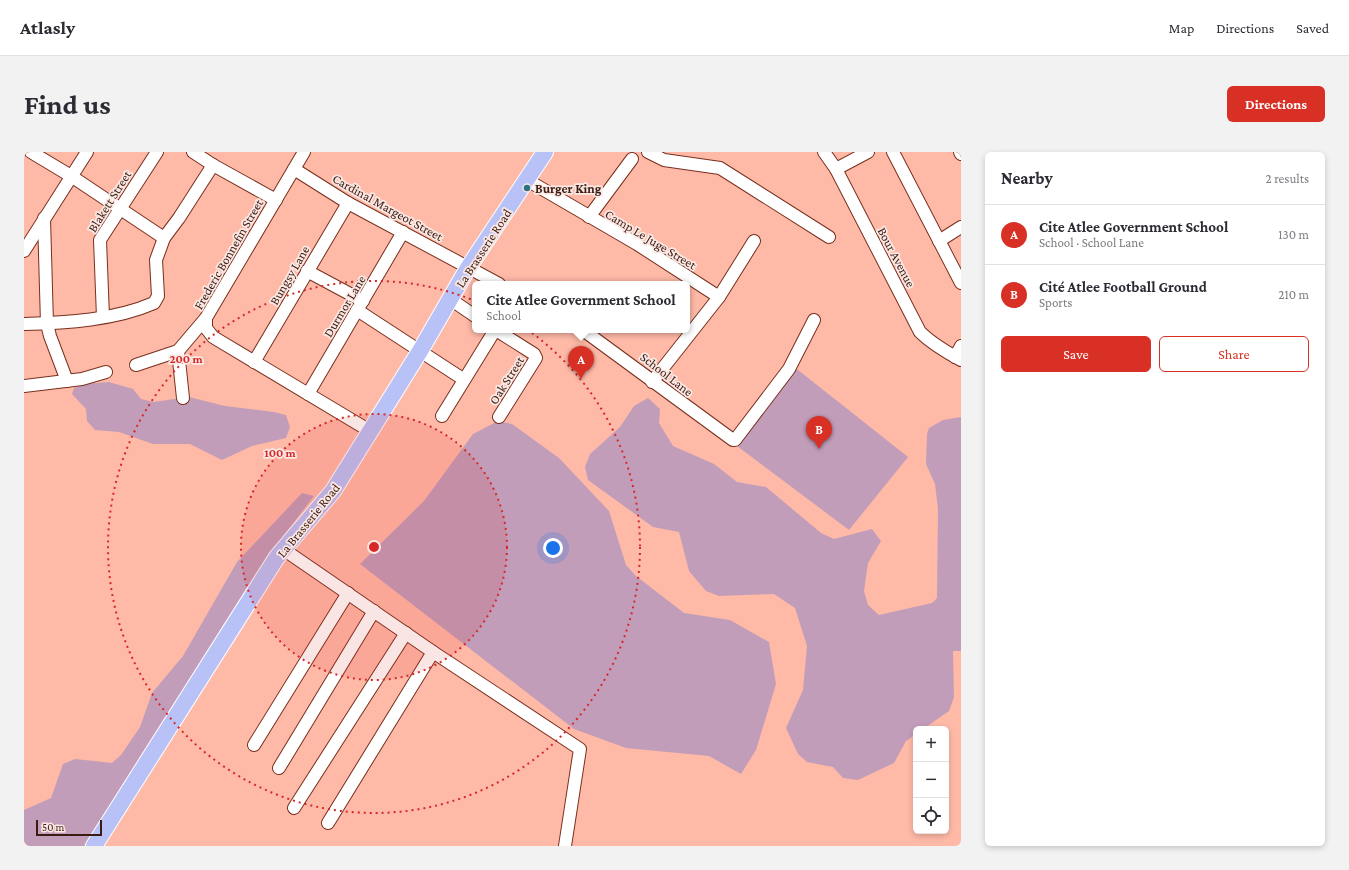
<!DOCTYPE html>
<meta charset="utf-8">
<style>
:root{--surface:#fff;--page:#f2f2f3;--text:#2b2b33;--muted:#7c7c81;--line:#e1e1e2;--accent:#d93025}
body{margin:0;font-family:"Crimson Pro",serif;background:var(--page);color:var(--text)}
.controls{position:absolute;right:12px;bottom:12px;display:grid;overflow:hidden;border-radius:6px;box-shadow:0 2px 6px #0003}
.controls button{width:36px;height:36px;display:grid;place-items:center;padding:0;border:0;border-bottom:1px solid var(--line);background:var(--surface);color:var(--text);font:20px sans-serif}
.scale{position:absolute;left:12px;bottom:10px;width:66px;box-sizing:border-box;padding-left:4px;border:2px solid #3c1b13;border-top:0;font-size:11px;line-height:14px;white-space:nowrap;color:#3c1b13;-webkit-text-stroke:3px #fbe8e3;paint-order:stroke}
.you{position:absolute;left:529px;top:396px;width:14px;height:14px;margin:-10px;border:3px solid #fff;border-radius:50%;background:#1a73e8;box-shadow:0 0 0 6px #1a73e833}
.badge{display:grid;place-items:center;width:26px;height:26px;border-radius:50%;background:var(--accent);color:#fff;font-size:13px;font-weight:700}
.pin{position:absolute;translate:-50% -33px;filter:drop-shadow(0 1px 2px #0008)}
.pin::after{content:'';position:absolute;top:21px;width:14px;height:12px;background:inherit;clip-path:polygon(0 0,100% 0,50% 100%)}
.popup{position:absolute;left:448px;top:129px;width:218px;height:52px;box-sizing:border-box;display:grid;place-content:center;border-radius:6px;background:var(--surface);filter:drop-shadow(0 1px 3px #0005);font-size:13px;white-space:nowrap;color:var(--muted)}
.popup b{font-size:15px;color:var(--text)}
.popup::after{content:'';position:absolute;left:50%;top:100%;margin-left:-8px;border:8px solid transparent;border-top-color:var(--surface)}
.list{margin:0;padding:0;list-style:none}
h2{display:flex;justify-content:space-between;align-items:center;height:52px;margin:0;padding:0 16px;font-size:17px}
h2 small{font-size:13px;font-weight:400;color:var(--muted)}
.list li{display:grid;grid-template-columns:26px 1fr auto;gap:12px;align-items:center;box-sizing:border-box;height:60px;padding:0 16px;border-top:1px solid var(--line)}
.list b{display:block;font-size:15px;white-space:nowrap}
.list p{margin:0;font-size:13px;white-space:nowrap;color:var(--muted)}
.list em{font-size:13px;font-style:normal;color:var(--muted)}
.actions{display:flex;gap:8px;padding:12px 16px}
.actions a{flex:1;padding:9px 0;border:1px solid var(--accent);border-radius:6px;text-align:center;font-size:14px;color:var(--accent)}
.actions .main{background:var(--accent);color:#fff}
.icon{flex:none;width:22px;height:22px;fill:none;stroke:currentColor;stroke-width:2;stroke-linecap:round;stroke-linejoin:round}
.map{position:relative;flex:none;width:937px;height:694px;overflow:hidden;border-radius:6px}
header{display:flex;align-items:center;gap:24px;box-sizing:border-box;height:56px;padding:0 20px;background:var(--surface);border-bottom:1px solid var(--line)}
header strong{font-size:19px}
nav{display:flex;gap:22px;margin-inline-start:auto;font-size:14px}
.intro{display:flex;align-items:center;justify-content:space-between;box-sizing:border-box;height:96px;padding:0 24px}
h1{margin:0;font-size:28px}
.button{padding:10px 18px;border-radius:6px;background:var(--accent);color:#fff;font-size:14px;font-weight:700}
main{display:flex;gap:24px;padding:0 24px}
aside{flex:1;background:var(--surface);border-radius:6px;box-shadow:0 2px 6px #0003}
.map>svg:first-child{display:block}
</style>
<header>
<strong>Atlasly</strong>
<nav><a>Map</a><a>Directions</a><a>Saved</a></nav>
</header>
<div class="intro"><h1>Find us</h1><a class="button">Directions</a></div>
<main>
<div class="map">
<svg width="937" height="694" viewBox="0 0 937 694">
<rect width="100%" height="100%" fill="#ffb9a7"/>
<g fill="#c29db9">
<polygon points="769,214 884,305 825,378 705,288"/>
<polygon points="85,230 109,237 117,247 129,250 165,245 201,254 250,260 262,263 266,275 262,286 228,294 198,308 166,292 129,292 95,280 71,278 63,269 62,257 48,242 50,236 61,232"/>
<polygon points="624,246 636,257 635,271 649,294 690,312 713,330 742,335 797,381 810,387 848,377 857,389 844,411 840,439 844,453 855,463 908,451 913,446 914,357 911,332 902,312 903,282 905,276 919,268 937,265 937,499 929,499 930,545 925,559 899,577 892,577 892,582 882,589 870,611 834,628 819,626 809,615 783,610 774,602 762,576 779,538 783,494 771,456 750,442 695,444 682,439 665,419 655,380 629,375 564,328 561,315 566,302 596,275 610,254"/>
<polygon points="474,269 488,272 535,306 585,359 602,413 612,424 660,461 706,468 745,490 752,532 732,598 717,622 685,604 602,596 550,577 336,412 400,349 449,282"/>
<polygon points="278,341 290,344 254,391 60,694 4,694 0,690 0,658 27,646 39,612 51,607 88,611 97,603 116,575 128,541 159,504 213,410"/>
</g>
<g fill="none" stroke-linecap="round" stroke-linejoin="round">
<g stroke="#792f1e" stroke-width="14">
<g id="minor">
<polyline points="7,0 47,24 140,86"/>
<polyline points="169,0 189,13 252,48"/>
<polyline points="280,0 182,166 182,176 189,185 346,279"/>
<polyline points="624,0 640,8 696,16 805,85"/>
<path d="M800,0L812,17L896,180C908,192 922,200 937,208"/>
<polyline points="869,0 937,131"/>
<polyline points="936,0 937,2"/>
<polyline points="270,17 324,51 475,132"/>
<polyline points="812,17 844,0"/>
<polyline points="503,28 613,92 695,145"/>
<polyline points="565,65 608,7"/>
<polyline points="20,66 23,172 26,184 43,229"/>
<polyline points="915,89 937,75"/>
<polyline points="0,99 63,0"/>
<polyline points="283,119 339,149"/>
<polyline points="426,147 451,164"/>
<polyline points="333,158 439,227"/>
<polyline points="79,165 76,88 133,0"/>
<path d="M0,172C43,171 91,168 130,151L134,144L132,108L140,86L155,66L189,13"/>
<polyline points="472,178 510,202 512,206 475,265"/>
<polyline points="559,178 709,288 711,288 765,217 790,168"/>
<polyline points="931,205 937,194"/>
<polyline points="230,210 324,51"/>
<polyline points="112,213 154,199"/>
<polyline points="628,230 695,145 730,89"/>
<polyline points="0,234 58,227 82,220"/>
<polyline points="284,242 379,80"/>
<polyline points="159,246 154,199 182,166"/>
<polyline points="418,264 471,178"/>
<polyline points="259,397 409,500 304,671"/>
<polyline points="409,500 556,597 541,694"/>
<polyline points="230,593 324,441"/>
<polyline points="255,616 350,459"/>
<polyline points="270,656 382,481"/>
</g>
</g>
<g stroke="#fff" stroke-width="18">
<polyline id="major" points="70,694 253,405 309,339 396,199 444,116 521,0"/>
</g>
<use href="#minor" stroke="#fff" stroke-width="12"/>
<use href="#major" stroke="#b9c2f7" stroke-width="16"/>
</g>
<circle cx="350" cy="395" r="133" fill="#d62828" fill-opacity=".12"/>
<g fill="none" stroke="#d62828" stroke-width="2" stroke-dasharray="2 4">
<circle cx="350" cy="395" r="133"/>
<circle cx="350" cy="395" r="266"/>
</g>
<circle fill="#2d7281" stroke="#fbe8e3" stroke-width="1.5" cx="503" cy="36" r="4"/>
<g text-anchor="middle" stroke-width="3.5" stroke-linejoin="round" paint-order="stroke">
<g font-size="13" font-weight="bold" fill="#3c1b13" stroke="#fbe8e3" text-anchor="start">
<text x="511" y="41">Burger King</text>
</g>
<g font-size="13" fill="#3c1b13" stroke="#fbe8e3">
<text transform="translate(85 49) rotate(-58)" y="5">Blakett Street</text>
<text transform="translate(364 55) rotate(29)" y="5">Cardinal Margeot Street</text>
<text transform="translate(627 87) rotate(31)" y="5">Camp Le Juge Street</text>
<text transform="translate(459 96) rotate(-57)" y="5">La Brasserie Road</text>
<text transform="translate(204 102) rotate(-60)" y="5">Frederic Bonnefin Street</text>
<text transform="translate(873 105) rotate(62)" y="5">Bour Avenue</text>
<text transform="translate(265 123) rotate(-60)" y="5">Bungsy Lane</text>
<text transform="translate(320 154) rotate(-59)" y="5">Durmor Lane</text>
<text transform="translate(643 222) rotate(38)" y="5">School Lane</text>
<text transform="translate(482 228) rotate(-58)" y="5">Oak Street</text>
<text transform="translate(284 368) rotate(-51)" y="5">La Brasserie Road</text>
</g>
</g>
<circle cx="350" cy="395" r="6" fill="#d62828" stroke="#fbe8e3" stroke-width="2"/>
<g font-size="12" text-anchor="middle" font-weight="bold" fill="#d62828" stroke="#fbe8e3" stroke-width="3.5" stroke-linejoin="round" paint-order="stroke">
<text x="162" y="211">200 m</text>
<text x="256" y="305">100 m</text>
</g>
</svg>
<div class="controls">
<button>+</button>
<button>−</button>
<button><svg class="icon" aria-label="locate" viewBox="0 0 24 24"><circle cx="12" cy="12" r="6"/><path d="M12 2v4M12 18v4M2 12h4M18 12h4"/></svg></button>
</div>
<div class="scale">50 m</div>
<div class="you"></div>
<div class="pin badge" style="left:557px;top:227px">A</div>
<div class="popup"><b>Cite Atlee Government School</b>School</div>
<div class="pin badge" style="left:795px;top:297px">B</div>
</div>
<aside>
<h2>Nearby<small>2 results</small></h2>
<ul class="list">
<li><span class="badge">A</span><div><b>Cite Atlee Government School</b><p>School · School Lane</p></div><em>130 m</em></li>
<li><span class="badge">B</span><div><b>Cité Atlee Football Ground</b><p>Sports</p></div><em>210 m</em></li>
</ul>
<div class="actions"><a class="main">Save</a><a>Share</a></div>
</aside>
</main>
